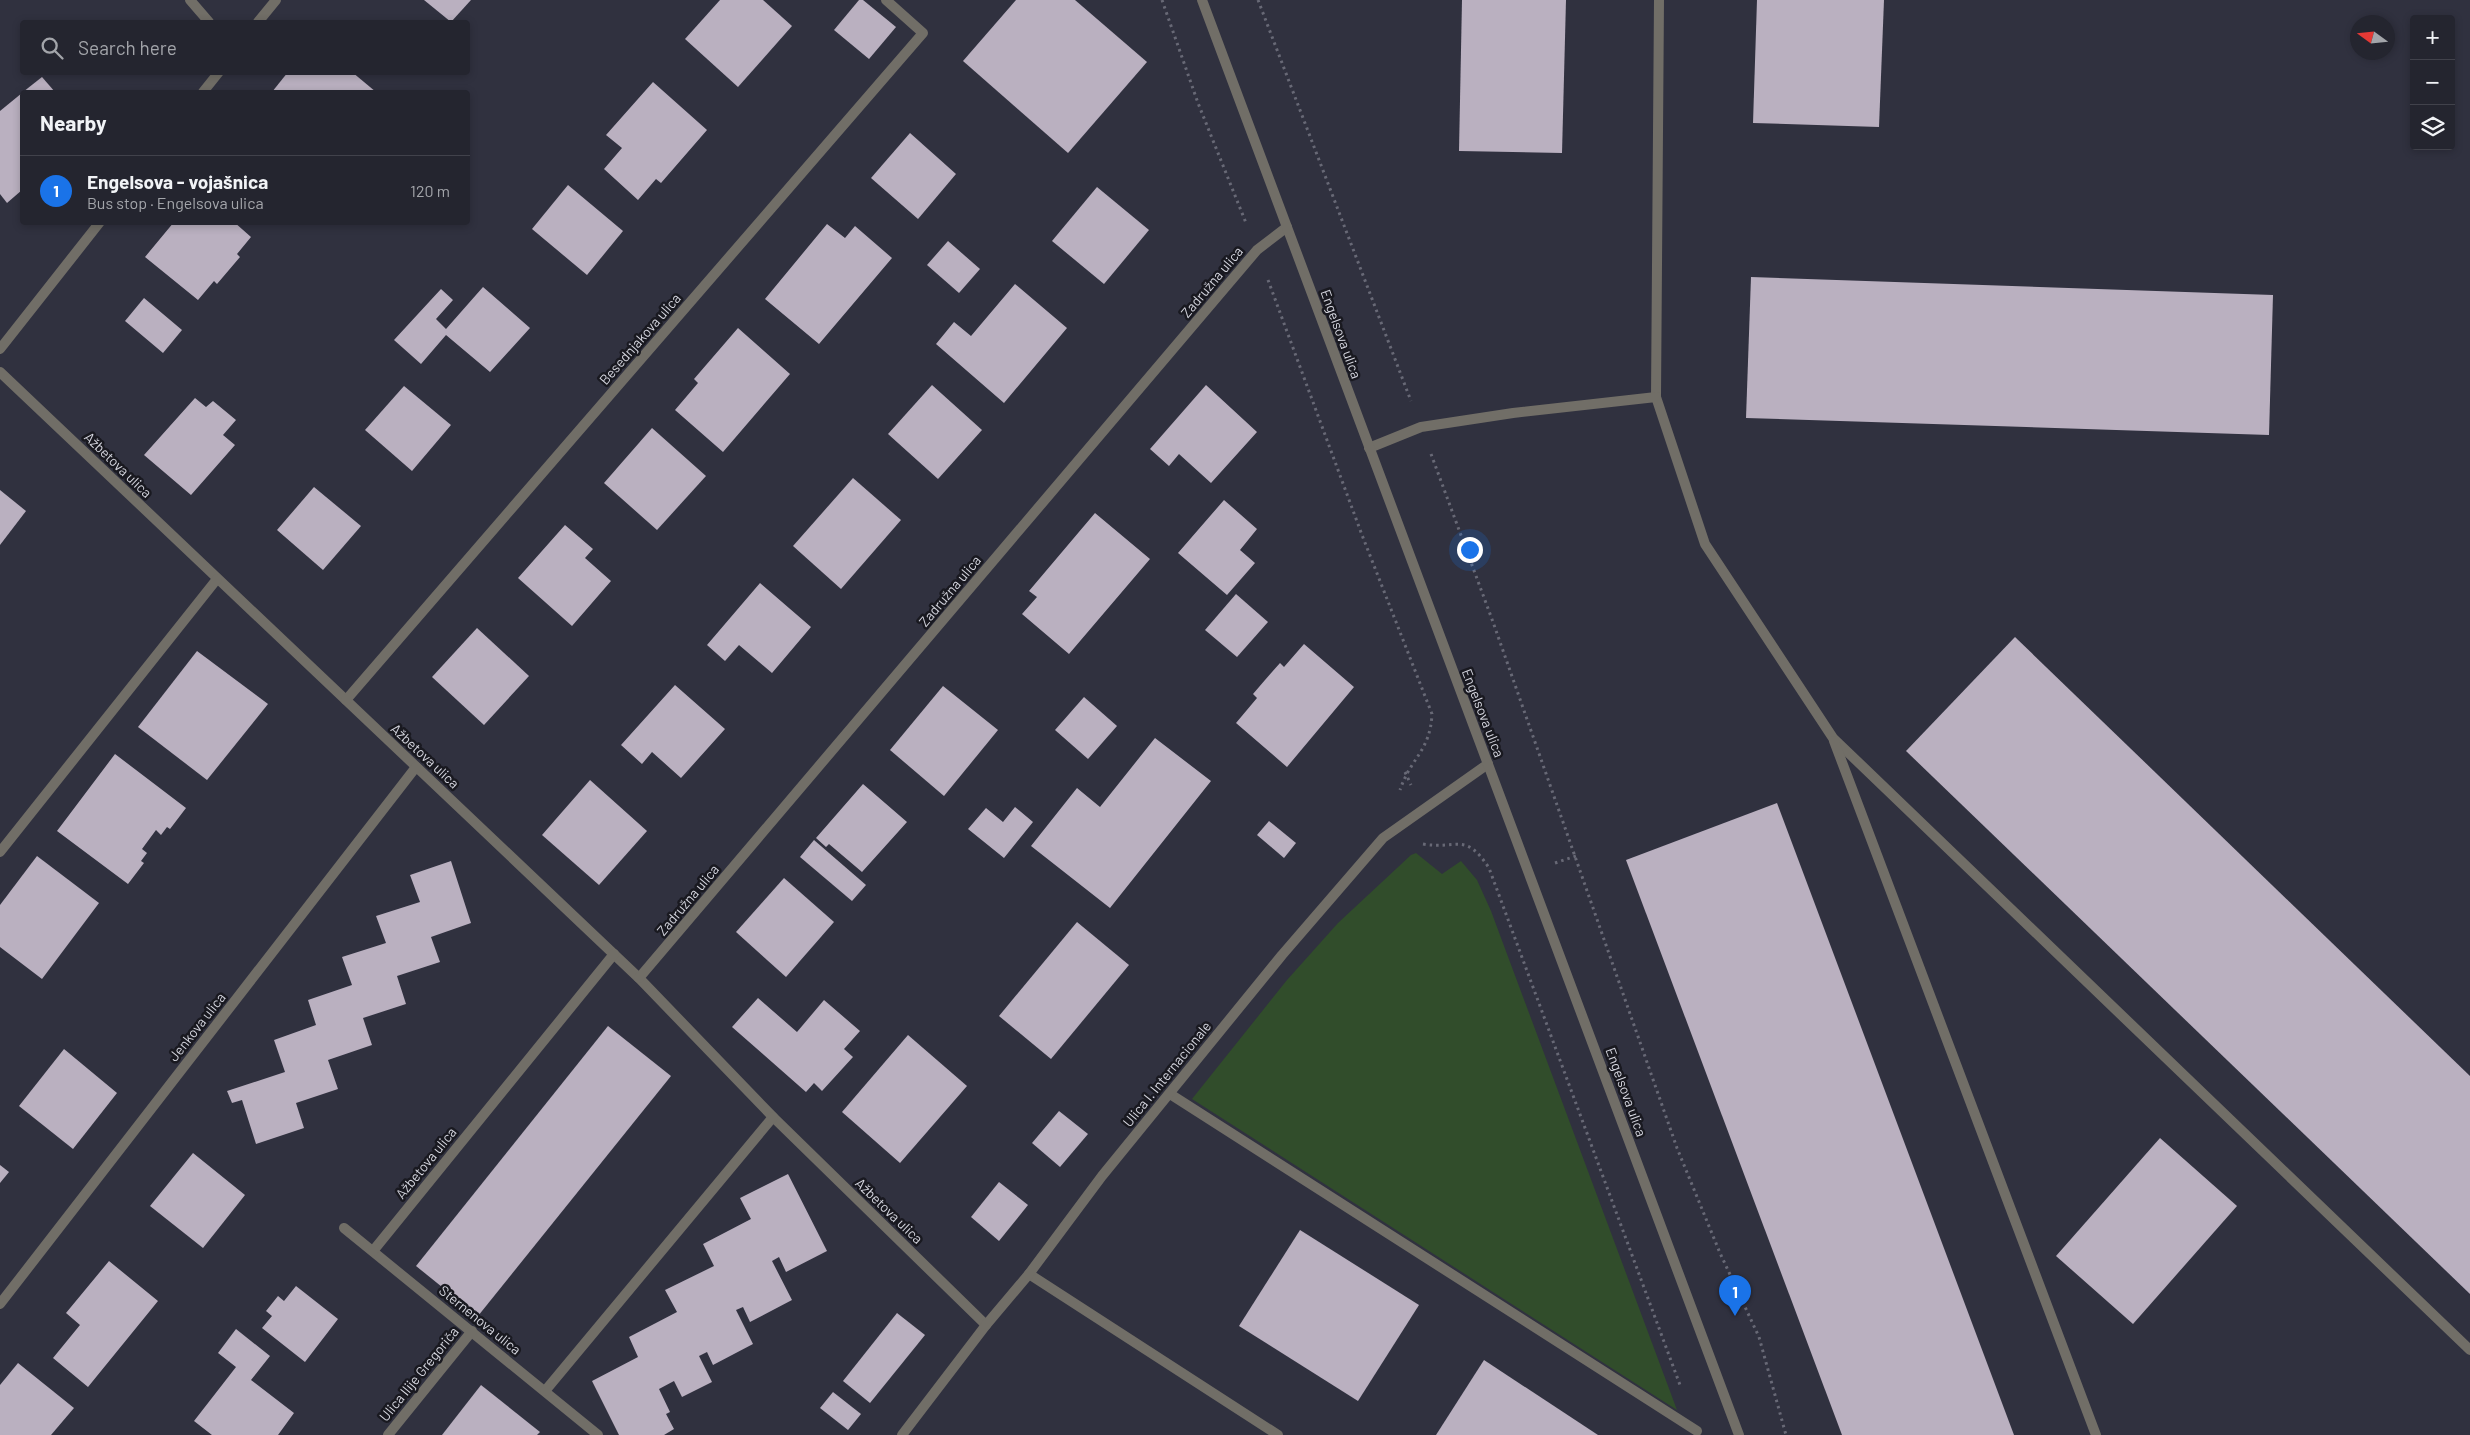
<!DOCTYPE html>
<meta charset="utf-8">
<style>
:root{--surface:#24252f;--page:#2c2d37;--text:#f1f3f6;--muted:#a3a5aa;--line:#41424b;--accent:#1a73e8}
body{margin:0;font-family:Barlow,sans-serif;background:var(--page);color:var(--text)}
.controls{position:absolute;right:15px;top:15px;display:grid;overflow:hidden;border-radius:5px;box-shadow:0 2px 8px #0003}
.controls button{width:45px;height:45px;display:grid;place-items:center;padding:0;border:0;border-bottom:1px solid var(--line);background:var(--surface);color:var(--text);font:25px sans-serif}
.compass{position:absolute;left:2350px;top:15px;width:45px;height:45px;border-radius:50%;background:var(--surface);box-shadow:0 2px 8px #0003;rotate:285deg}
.you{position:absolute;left:1469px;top:549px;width:18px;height:18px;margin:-12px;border:4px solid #fff;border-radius:50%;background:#1a73e8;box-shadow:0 0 0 8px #1a73e833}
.badge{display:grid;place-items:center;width:32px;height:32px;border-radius:50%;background:var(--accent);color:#fff;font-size:16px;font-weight:700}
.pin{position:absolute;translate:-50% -41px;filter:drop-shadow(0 1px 2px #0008)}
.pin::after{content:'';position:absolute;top:26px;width:18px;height:15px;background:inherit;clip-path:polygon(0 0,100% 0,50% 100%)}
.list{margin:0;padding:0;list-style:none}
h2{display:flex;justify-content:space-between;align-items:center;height:65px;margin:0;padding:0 20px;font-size:21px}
h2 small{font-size:16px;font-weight:400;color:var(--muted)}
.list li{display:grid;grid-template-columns:32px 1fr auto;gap:15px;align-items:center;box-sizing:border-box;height:70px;padding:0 20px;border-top:1px solid var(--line)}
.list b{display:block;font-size:19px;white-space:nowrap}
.list p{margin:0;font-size:16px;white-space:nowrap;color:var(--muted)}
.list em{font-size:16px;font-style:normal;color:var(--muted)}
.icon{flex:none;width:28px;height:28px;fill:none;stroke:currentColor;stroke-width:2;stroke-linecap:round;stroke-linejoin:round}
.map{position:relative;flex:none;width:2470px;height:1435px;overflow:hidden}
.search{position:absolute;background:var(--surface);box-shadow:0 2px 8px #0003;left:20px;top:20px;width:450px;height:55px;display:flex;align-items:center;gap:12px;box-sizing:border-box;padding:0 18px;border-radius:5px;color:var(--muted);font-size:19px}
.panel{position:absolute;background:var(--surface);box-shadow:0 2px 8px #0003;left:20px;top:90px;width:450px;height:135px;border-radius:5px}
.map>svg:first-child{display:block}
</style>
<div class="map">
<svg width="2470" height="1435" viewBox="0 0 2470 1435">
<rect width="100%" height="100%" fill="#30313f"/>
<polygon fill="#314d2b" points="1416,853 1442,874 1461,861 1477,880 1491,911 1677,1410 1192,1099 1287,980 1338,923 1411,855"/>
<g fill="#bab0c0">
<polygon points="424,0 471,0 451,22"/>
<polygon points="720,0 763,0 792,26 738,87 685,39"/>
<polygon points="859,0 863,0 896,27 869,59 834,30"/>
<polygon points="1016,0 1075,0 1147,62 1068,153 963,61"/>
<polygon points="1462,0 1566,0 1562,153 1459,151"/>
<polygon points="1757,0 1884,0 1879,127 1753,123"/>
<polygon points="288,72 352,72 376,92 272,92"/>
<polygon points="42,77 55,92 23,92"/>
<polygon points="653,82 707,130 661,183 656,179 638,200 604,169 622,148 606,135"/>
<polygon points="22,93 22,190 7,203 0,194 0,111"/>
<polygon points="910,133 956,174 918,219 871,178"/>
<polygon points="568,185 623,231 587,275 532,229"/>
<polygon points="1097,187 1149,230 1104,284 1052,241"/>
<polygon points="174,222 234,222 251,237 237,254 240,257 217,284 214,281 198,300 145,257"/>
<polygon points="827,224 845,238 855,226 892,258 819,344 765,299"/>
<polygon points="948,241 980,269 959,293 927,265"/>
<polygon points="1751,277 2273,295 2269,435 1746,418"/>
<polygon points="1015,284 1067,328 1004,403 936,344 954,322 971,336"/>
<polygon points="483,287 530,328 490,372 446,335 421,364 394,340 441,289 453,300 436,319 446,329"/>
<polygon points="144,298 182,330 163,353 125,321"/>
<polygon points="738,328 790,374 723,452 675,410 698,383 694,379"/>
<polygon points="932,385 982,430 938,479 888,434"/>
<polygon points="1206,385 1257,432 1211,483 1179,454 1169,466 1150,449"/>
<polygon points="404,386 451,425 412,471 365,430"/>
<polygon points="195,398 206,407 213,401 236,420 223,435 235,445 191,495 144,455"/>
<polygon points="652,428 706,476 657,530 604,483"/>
<polygon points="853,478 901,520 841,589 793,546"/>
<polygon points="314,487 361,526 323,570 277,530"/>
<polygon points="0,490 26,511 0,545"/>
<polygon points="1224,500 1257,529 1240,550 1255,563 1227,595 1178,553"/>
<polygon points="1095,513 1150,559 1069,654 1022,614 1037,597 1029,591"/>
<polygon points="565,525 593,549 585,558 611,581 572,626 518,578"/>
<polygon points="760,583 811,627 772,673 739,645 725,661 707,645"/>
<polygon points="1236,594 1268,622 1237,657 1205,630"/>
<polygon points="477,628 529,676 484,725 432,677"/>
<polygon points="2015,637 2470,1076 2470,1294 1906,751"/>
<polygon points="1304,644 1354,687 1287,767 1236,723 1257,698 1253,694 1265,680 1280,663 1284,667"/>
<polygon points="197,651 268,704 207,780 138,727"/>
<polygon points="675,685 725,729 681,778 652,752 642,764 621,745"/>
<polygon points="943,686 998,730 944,796 890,750"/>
<polygon points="1084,697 1117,726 1088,759 1055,730"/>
<polygon points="1155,738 1211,781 1110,908 1031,846 1077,788 1100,807"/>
<polygon points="115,754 186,808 170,829 167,827 161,835 156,830 142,849 147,853 141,861 144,863 128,884 57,831"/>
<polygon points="590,780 647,831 599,885 542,835"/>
<polygon points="863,784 907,822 862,872 829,844 826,847 816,838"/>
<polygon points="1777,803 2014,1435 1842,1435 1626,860"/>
<polygon points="1015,807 1033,822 1004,858 968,829 986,808 1003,822"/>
<polygon points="1269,821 1296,843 1284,858 1257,835"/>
<polygon points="814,840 866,885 852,901 800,857"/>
<polygon points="37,856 99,903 42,979 0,947 0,905"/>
<polygon points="451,861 471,923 431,937 440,962 397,976 406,1004 363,1018 372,1045 328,1060 338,1089 296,1103 304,1128 256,1144 242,1100 232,1103 227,1091 285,1072 274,1040 316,1025 308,1000 352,985 342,957 386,943 376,916 420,902 410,875"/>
<polygon points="784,878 834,922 786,977 736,932"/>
<polygon points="1077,922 1129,965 1051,1059 999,1016"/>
<polygon points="758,998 797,1032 824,1000 860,1031 844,1049 853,1057 822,1091 814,1083 806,1092 732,1027"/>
<polygon points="608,1026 671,1076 478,1316 416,1266"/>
<polygon points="908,1035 967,1086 900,1163 842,1112"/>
<polygon points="64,1049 117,1093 73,1149 19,1106"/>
<polygon points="1059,1111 1088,1134 1060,1167 1032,1143"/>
<polygon points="2160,1138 2237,1206 2133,1324 2056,1256"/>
<polygon points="193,1153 245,1195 203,1248 150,1206"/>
<polygon points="0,1165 9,1172 0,1183"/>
<polygon points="788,1174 827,1251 786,1272 779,1257 772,1261 792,1300 750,1322 743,1307 736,1310 753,1344 713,1365 707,1352 699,1356 712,1382 682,1397 674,1381 659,1389 670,1412 666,1414 674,1429 664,1435 619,1435 592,1381 638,1357 629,1337 677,1312 665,1290 714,1266 703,1244 751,1219 740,1198"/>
<polygon points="999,1182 1028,1205 999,1241 971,1217"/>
<polygon points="1300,1230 1419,1305 1358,1401 1239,1326"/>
<polygon points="109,1261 158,1301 88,1387 53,1358 80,1325 66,1313"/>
<polygon points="296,1286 338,1319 305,1362 262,1328 272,1316 266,1311 278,1296 284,1301"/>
<polygon points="897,1313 925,1335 870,1403 843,1381"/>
<polygon points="236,1329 270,1356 251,1380 294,1413 278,1435 212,1435 194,1421 236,1367 218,1353"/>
<polygon points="1484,1360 1598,1435 1436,1435"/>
<polygon points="18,1363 74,1408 51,1435 0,1435 0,1385"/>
<polygon points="481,1385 540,1432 537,1435 442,1435"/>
<polygon points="833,1392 861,1414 848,1430 820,1408"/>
</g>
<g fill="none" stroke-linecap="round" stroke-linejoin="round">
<g stroke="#686976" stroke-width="3" stroke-dasharray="2.5 4" stroke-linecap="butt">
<polyline points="1162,0 1198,103 1246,223"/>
<polyline points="1258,0 1411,401"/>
<path d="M1268,280L1362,535L1432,714C1430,752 1411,757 1400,790"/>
<polyline points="1431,454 1493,622 1677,1148 1720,1253 1759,1337 1786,1435"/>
<polyline points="1405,772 1411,785"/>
<path d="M1423,844C1457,850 1465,831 1489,868L1680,1385"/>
<polyline points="1555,863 1576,856"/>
</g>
<g stroke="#716e67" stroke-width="10">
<polyline points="1656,397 1659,0"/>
<polyline points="1369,448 1421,427 1513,413 1656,397 1705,544 1833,738 2470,1350"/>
<polyline points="1834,741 2096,1435"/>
</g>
<g stroke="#716e67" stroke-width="10">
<polyline points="1170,1094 1697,1431"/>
<polyline points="1029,1274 1278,1435"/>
</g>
<g stroke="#716e67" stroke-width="10">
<polyline points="190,0 209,22"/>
<polyline points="258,22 276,0"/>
<polyline points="203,92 219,72"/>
<polyline points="0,349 100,222"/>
<polyline points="0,372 639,978 773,1117 986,1325"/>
<polyline points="346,700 923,33 886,0"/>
<polyline points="0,852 217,579"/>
<polyline points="639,978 1257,250 1287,227"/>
<polyline points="344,1228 598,1435"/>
<polyline points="373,1251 614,954"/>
<polyline points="0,1304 416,767"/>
<polyline points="545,1391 773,1117"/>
<polyline points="388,1435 472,1331"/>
<polyline points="902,1435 986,1325 1029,1274 1102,1176 1282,955 1383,838 1488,764"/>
</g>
<polyline stroke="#716e67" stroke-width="10" points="1202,0 1739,1435"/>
</g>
<g text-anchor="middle" stroke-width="5" stroke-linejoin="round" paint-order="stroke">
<g font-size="14" fill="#d5d6df" stroke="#191920">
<text transform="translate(1212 282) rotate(-50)" y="5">Zadružna ulica</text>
<text transform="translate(1341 334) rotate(70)" y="5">Engelsova ulica</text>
<text transform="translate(640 339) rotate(-49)" y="5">Besednjakova ulica</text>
<text transform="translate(118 465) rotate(44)" y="5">Ažbetova ulica</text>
<text transform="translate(950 591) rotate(-50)" y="5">Zadružna ulica</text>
<text transform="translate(1483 713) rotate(69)" y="5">Engelsova ulica</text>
<text transform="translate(425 756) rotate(43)" y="5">Ažbetova ulica</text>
<text transform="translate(688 900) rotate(-50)" y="5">Zadružna ulica</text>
<text transform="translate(197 1027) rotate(-52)" y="5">Jenkova ulica</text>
<text transform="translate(1167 1074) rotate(-51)" y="5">Ulica I. Internacionale</text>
<text transform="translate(1626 1092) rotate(70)" y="5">Engelsova ulica</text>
<text transform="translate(426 1163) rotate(-51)" y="5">Ažbetova ulica</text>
<text transform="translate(889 1211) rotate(44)" y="5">Ažbetova ulica</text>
<text transform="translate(480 1320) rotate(39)" y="5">Sternenova ulica</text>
<text transform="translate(419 1374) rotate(-51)" y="5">Ulica Ilije Gregoriča</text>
</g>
</g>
</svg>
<div class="controls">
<button>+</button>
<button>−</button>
<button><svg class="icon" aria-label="layers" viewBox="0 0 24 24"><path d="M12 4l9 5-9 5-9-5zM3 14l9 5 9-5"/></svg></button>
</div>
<svg class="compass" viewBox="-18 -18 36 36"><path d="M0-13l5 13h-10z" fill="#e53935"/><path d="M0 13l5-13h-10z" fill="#a3a5aa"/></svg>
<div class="you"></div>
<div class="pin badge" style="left:1735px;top:1316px">1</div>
<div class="search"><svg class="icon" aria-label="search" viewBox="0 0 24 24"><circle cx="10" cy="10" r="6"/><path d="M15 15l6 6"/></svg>Search here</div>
<section class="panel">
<h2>Nearby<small></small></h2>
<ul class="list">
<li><span class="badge">1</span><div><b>Engelsova - vojašnica</b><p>Bus stop · Engelsova ulica</p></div><em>120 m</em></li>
</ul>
</section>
</div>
